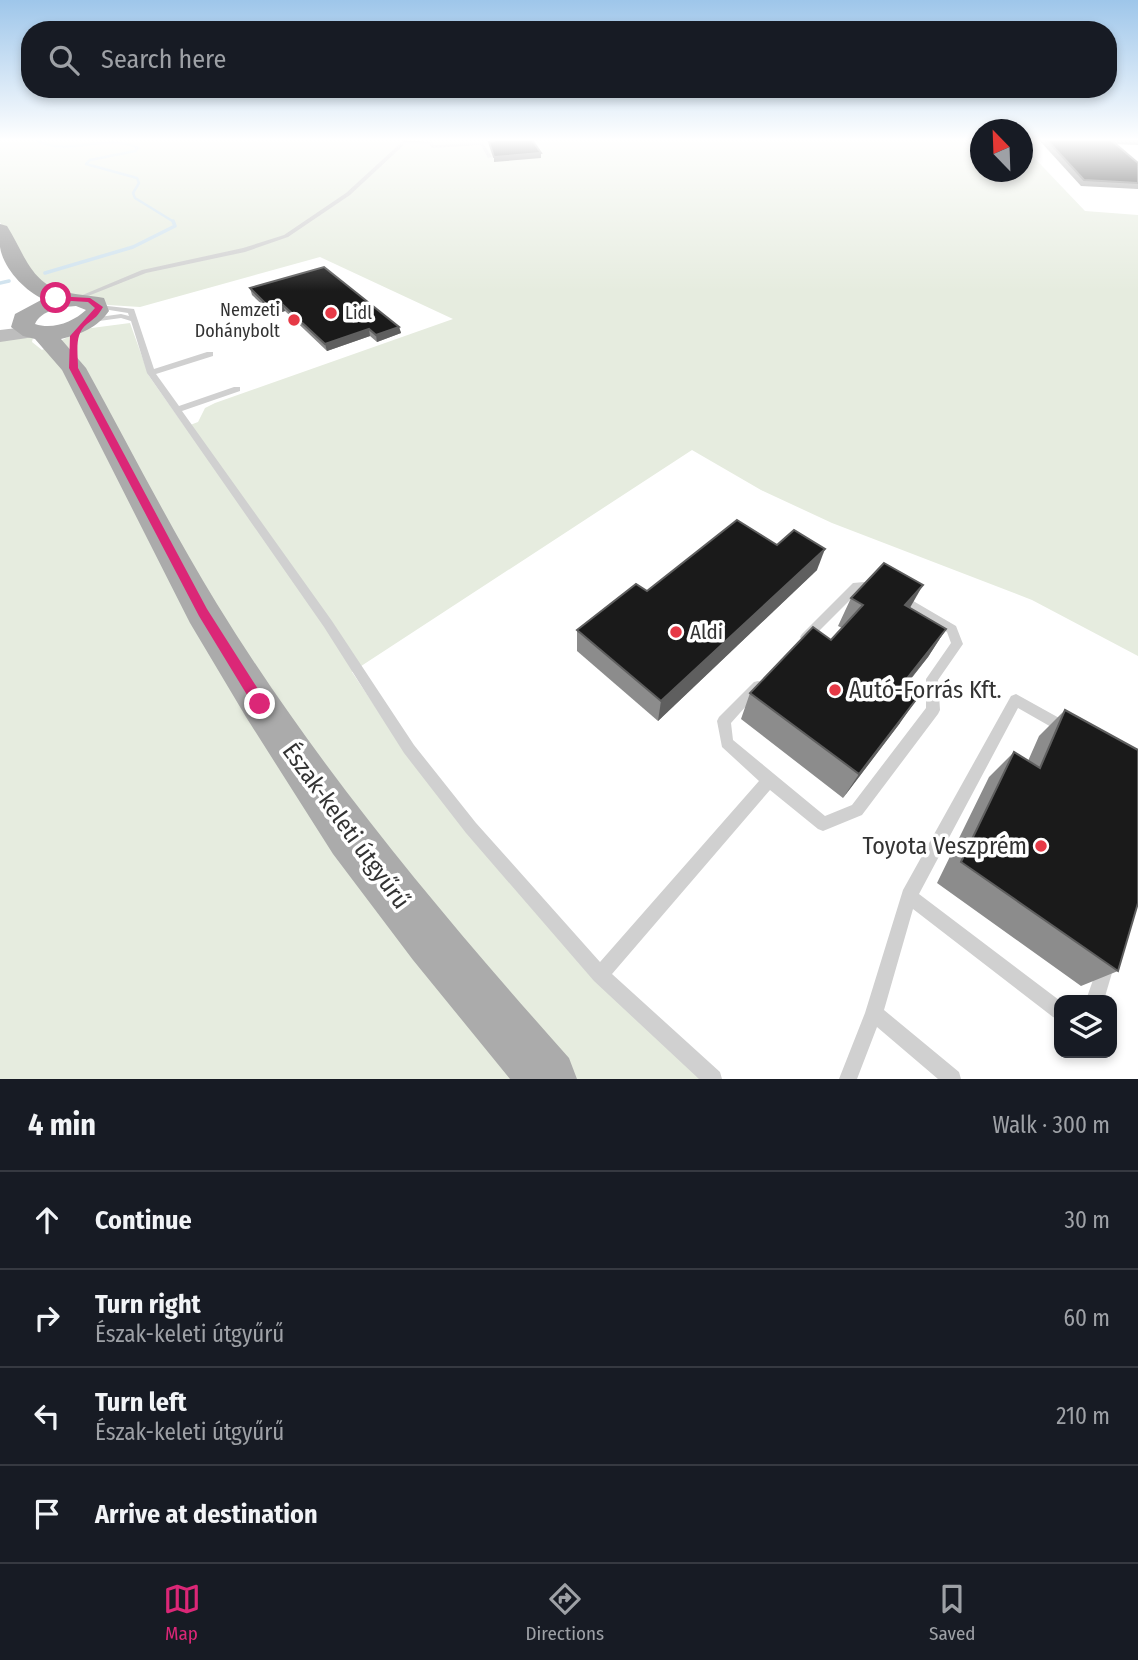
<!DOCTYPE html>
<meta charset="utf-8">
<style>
:root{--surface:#171b24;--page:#20242c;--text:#f1f3f6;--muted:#9ea1a6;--line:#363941;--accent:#db2777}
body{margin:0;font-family:"Fira Sans Condensed",sans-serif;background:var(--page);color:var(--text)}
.controls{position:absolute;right:21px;bottom:21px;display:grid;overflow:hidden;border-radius:14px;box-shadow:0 4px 10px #0003}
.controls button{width:63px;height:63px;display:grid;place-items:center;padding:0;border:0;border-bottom:2px solid var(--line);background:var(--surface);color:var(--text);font:35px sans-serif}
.compass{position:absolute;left:970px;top:119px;width:63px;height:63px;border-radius:50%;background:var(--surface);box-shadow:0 4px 10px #0003;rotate:337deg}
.stop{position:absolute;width:21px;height:21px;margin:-16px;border:5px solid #db2777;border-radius:50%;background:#fff}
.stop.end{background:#db2777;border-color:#fff;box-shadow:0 2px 7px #0008}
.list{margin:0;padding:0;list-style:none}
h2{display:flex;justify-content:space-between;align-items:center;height:91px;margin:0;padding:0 28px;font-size:30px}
h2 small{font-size:23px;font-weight:400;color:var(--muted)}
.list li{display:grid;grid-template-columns:46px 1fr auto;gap:21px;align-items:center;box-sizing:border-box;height:98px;padding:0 28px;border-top:2px solid var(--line)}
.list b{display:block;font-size:26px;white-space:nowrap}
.list p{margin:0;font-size:23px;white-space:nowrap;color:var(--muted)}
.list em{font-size:23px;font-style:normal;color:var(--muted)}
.icon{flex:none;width:38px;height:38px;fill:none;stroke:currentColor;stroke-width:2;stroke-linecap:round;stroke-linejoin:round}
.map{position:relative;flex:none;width:1138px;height:1079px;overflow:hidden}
.search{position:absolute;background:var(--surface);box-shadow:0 4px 10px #0003;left:21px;right:21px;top:21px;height:77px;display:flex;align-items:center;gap:18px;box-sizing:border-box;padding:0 24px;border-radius:28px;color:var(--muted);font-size:26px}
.sheet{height:483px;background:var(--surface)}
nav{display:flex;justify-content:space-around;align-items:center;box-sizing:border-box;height:98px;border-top:2px solid var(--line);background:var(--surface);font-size:19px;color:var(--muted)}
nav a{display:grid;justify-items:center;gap:4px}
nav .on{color:var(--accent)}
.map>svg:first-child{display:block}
</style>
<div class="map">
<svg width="1138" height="1079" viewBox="0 0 1138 1079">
<rect width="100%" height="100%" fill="#fff"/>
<polygon fill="#e6ecdf" points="0,140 980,140 981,172 1023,172 1023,146 1085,211 1138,215 1138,656 1032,600 832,523 761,490 692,450 352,672 412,762 703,1079 0,1079 0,337 34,332 32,342 42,350 84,329 130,323 149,376 185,427 198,422 205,408 215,403 453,319 320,257 140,307 108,305 87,297 70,296 26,276 0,222"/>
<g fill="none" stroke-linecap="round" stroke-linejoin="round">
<path stroke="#cfe2ee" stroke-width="2.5" d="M36,140C69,158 104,132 138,148L135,151L90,160L86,164L137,178L139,183L133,193L135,198L174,222"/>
<g stroke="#cfe2ee" stroke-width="3.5">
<polyline points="45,273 133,247 175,226 173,221"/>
<polyline points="0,283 9,281"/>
</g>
<g fill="#d0d0d0" fill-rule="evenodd">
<polygon points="404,140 431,142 434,145 483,143 492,157 488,158 481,145 432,148 429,144 406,143 350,195 288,237 245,252 146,273 78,300 73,299 142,270 243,248 284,235 346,193"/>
<polygon points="99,305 134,309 154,369 207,352 213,352 213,356 156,374 179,406 234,387 240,387 240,391 182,411 332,621 414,745 476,823 600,962 759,781 722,747 717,721 719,717 754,682 758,681 762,682 764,686 731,723 733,740 825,816 852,805 926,708 926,679 951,643 947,632 895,601 893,598 895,595 903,595 956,626 963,644 938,680 940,710 938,714 862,815 823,831 818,829 770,790 612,974 720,1072 722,1079 699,1079 594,981 466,833 404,753 324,627 147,373 131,321 121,318 92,322 88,320 92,318 121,314 129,316 128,313 97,308 95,307"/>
<polygon points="876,581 880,582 882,585 880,588 860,590 810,640 806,642 802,640 800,637 802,634 853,583"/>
<polygon points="1016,694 1070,724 1072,728 1070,732 1065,734 1060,732 1018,708 919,894 1059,1000 1059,1020 1053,1017 913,909 884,1010 959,1072 961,1079 938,1079 877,1027 857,1079 839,1079 865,1013 903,890 1011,696"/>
<polygon points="1106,958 1112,960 1114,966 1104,1000 1086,1000 1100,960"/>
</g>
<polygon fill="#bdbdbd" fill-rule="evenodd" points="34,326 41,328 45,332 41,336 0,342 0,330"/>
<path fill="#ababab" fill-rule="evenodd" d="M0,224L7,226C22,249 30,281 59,290C73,295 89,295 104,298L109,311C97,328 81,334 61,339L86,368C129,446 170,527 217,604C318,768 441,914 569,1058L577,1079H510L413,960L333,854L246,717L190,623L62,370L35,339L23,336L11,327L15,314L43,299C25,291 3,268 0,247C0,240 0,232 0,224ZM76,306L86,310C73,322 53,330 35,324C41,310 62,307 76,306Z"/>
</g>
<g fill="#8c8c8c">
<polygon points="1039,140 1138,140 1138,145 1115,144 1138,163 1138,189 1081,186"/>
<polygon points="250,288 399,327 401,333 377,342 370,336 327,351 285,311 273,315 252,295"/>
<polygon points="777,545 817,570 658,721 577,651 577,630 647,591"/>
<polygon points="851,598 910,608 946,629 928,657 904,688 900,723 843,798 741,719 750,693 831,640 842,628 838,626"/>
<polygon points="1065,710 1118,971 1081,986 937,883 989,777 1014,752 1028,761 1039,736"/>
</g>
<g fill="#5f5f5f">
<polygon points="541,153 541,158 494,162 494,157"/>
<polygon points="283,305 285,311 273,315 271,309"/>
<polygon points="399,327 401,333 377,342 376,335"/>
<polygon points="369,329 370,336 327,351 325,344"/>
<polygon points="825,549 817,570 658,721 661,701"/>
<polygon points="923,585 907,613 905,605"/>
<polygon points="946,629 928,657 884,712 901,686"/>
<polygon points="918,697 900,723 843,798 859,774"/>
</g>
<g fill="#1a1a1a" stroke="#5f5f5f" stroke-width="2">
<polygon points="497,140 532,140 541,153 494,157 489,142"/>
<polygon points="1047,140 1111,140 1138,163 1138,183 1084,180"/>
<polygon points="324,267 399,327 376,335 369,329 325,344 283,305 271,309 250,288"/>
<polygon points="737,520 777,545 794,530 825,549 661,701 577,630 636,584 647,591"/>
<polygon points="884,563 923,585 905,605 946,629 901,686 918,697 859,774 750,693 813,627 831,640 863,605 851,598"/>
<polygon points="1065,710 1138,750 1138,903 1118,971 961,862 1014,752 1040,768"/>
</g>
<linearGradient id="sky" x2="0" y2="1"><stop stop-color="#9ec6ea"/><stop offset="0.48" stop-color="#fff"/><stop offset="1" stop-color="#fff" stop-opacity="0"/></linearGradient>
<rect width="1138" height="291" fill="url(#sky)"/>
<path fill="#db2777" d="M54,296L90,298L103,307C98,316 95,318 87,324C74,334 78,352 78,368L207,609L265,700V708H255L199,616L69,368L70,336L95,308L88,302L56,300Z"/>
<g fill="#e63946" stroke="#fff" stroke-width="2.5">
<circle cx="331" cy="313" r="7"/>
<circle cx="294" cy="320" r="7"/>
<circle cx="676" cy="632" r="7"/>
<circle cx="835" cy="690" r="7"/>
<circle cx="1041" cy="846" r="7"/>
</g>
<g text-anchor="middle" stroke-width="7" stroke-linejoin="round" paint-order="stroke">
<g font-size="18" fill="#333" stroke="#fff" text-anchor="end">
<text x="280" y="316">Nemzeti<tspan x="280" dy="21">Dohánybolt</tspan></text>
<text x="345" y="319" text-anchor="start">Lidl</text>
</g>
<g font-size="21" fill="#333" stroke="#fff" text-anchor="start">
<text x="690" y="639">Aldi</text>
</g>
<g font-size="24" fill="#333" stroke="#fff" text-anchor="start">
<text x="849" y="698">Autó-Forrás Kft.</text>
<text x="1027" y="854" text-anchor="end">Toyota Veszprém</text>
</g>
<g font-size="24" fill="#333" stroke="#fff">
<text transform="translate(346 826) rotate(54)" y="8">Észak-keleti útgyűrű</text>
</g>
</g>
</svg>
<div class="controls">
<button><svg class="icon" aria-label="layers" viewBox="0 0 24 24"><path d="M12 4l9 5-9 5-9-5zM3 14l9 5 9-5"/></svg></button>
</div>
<svg class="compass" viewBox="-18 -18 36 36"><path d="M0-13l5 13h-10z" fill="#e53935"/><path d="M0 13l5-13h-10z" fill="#9ea1a6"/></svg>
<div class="stop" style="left:56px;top:298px"></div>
<div class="stop end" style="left:260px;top:704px"></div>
<div class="search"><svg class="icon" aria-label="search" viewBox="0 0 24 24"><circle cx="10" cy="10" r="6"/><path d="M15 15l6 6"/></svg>Search here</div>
</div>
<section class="sheet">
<h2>4 min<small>Walk · 300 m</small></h2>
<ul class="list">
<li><svg class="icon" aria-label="ahead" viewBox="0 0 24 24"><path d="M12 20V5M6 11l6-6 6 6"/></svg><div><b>Continue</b></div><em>30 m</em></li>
<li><svg class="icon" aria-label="right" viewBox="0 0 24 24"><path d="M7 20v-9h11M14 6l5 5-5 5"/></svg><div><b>Turn right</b><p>Észak-keleti útgyűrű</p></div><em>60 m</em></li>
<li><svg class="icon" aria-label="left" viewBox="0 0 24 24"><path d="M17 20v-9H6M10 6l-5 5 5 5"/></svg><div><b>Turn left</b><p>Észak-keleti útgyűrű</p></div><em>210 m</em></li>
<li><svg class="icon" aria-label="arrive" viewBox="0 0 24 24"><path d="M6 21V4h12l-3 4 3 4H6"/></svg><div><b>Arrive at destination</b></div></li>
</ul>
</section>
<nav>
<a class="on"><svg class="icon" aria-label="map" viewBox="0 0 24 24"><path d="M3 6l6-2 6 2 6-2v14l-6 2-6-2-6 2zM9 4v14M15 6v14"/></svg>Map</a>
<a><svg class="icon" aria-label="directions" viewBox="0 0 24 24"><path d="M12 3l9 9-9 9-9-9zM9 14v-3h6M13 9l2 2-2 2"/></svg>Directions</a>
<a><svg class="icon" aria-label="saved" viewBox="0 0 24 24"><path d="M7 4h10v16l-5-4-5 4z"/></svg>Saved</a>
</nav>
